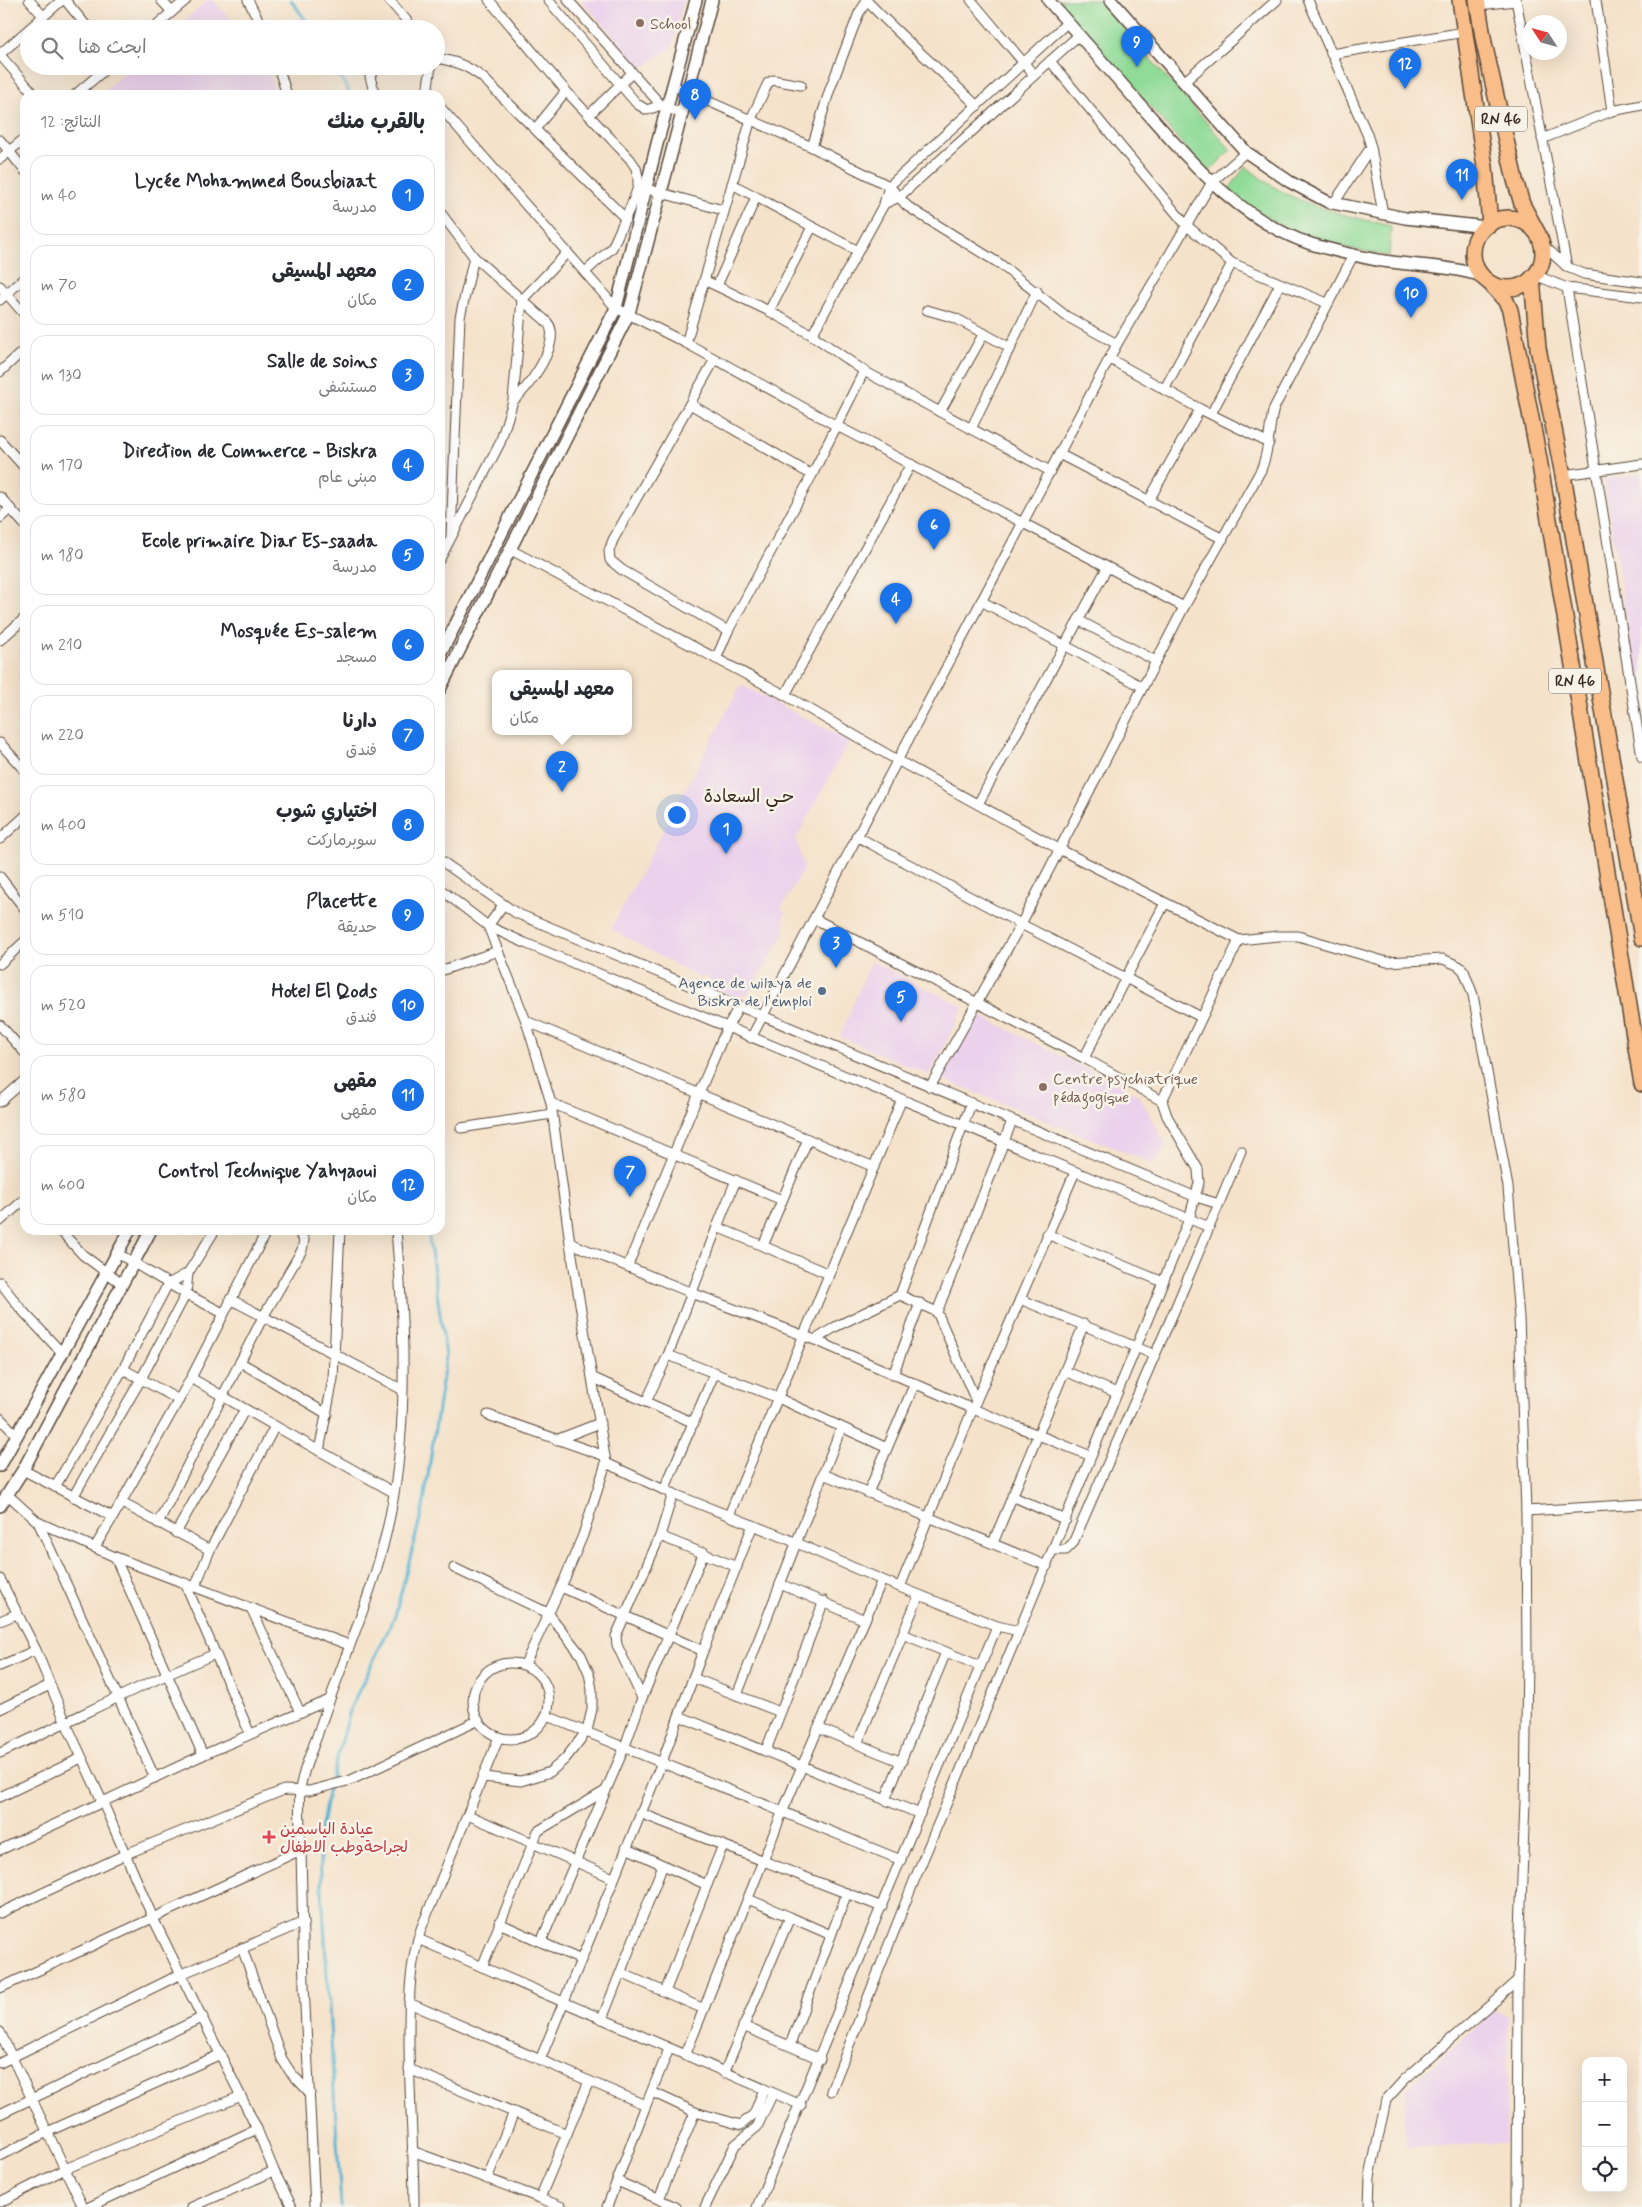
<!DOCTYPE html>
<html lang="ar">
<meta charset="utf-8">
<style>
:root{--surface:#fff;--page:#f7f7f7;--text:#2b2b33;--muted:#7c7c81;--line:#e1e1e2;--accent:#1a73e8}
body{margin:0;font-family:Mynerve,"Playpen Sans Arabic",sans-serif;background:var(--page);color:var(--text);direction:rtl}
.controls{position:absolute;right:15px;bottom:15px;display:grid;overflow:hidden;border-radius:10px;box-shadow:0 5px 20px #0002}
.controls button{width:45px;height:45px;display:grid;place-items:center;padding:0;border:0;border-bottom:1px solid var(--line);background:var(--surface);color:var(--text);font:25px sans-serif}
.compass{position:absolute;left:1522px;top:15px;width:45px;height:45px;border-radius:50%;background:var(--surface);box-shadow:0 5px 20px #0002;rotate:306deg}
.you{position:absolute;left:676px;top:814px;width:18px;height:18px;margin:-12px;border:4px solid #fff;border-radius:50%;background:#1a73e8;box-shadow:0 0 0 8px #1a73e833}
.badge{display:grid;place-items:center;width:32px;height:32px;border-radius:50%;background:var(--accent);color:#fff;font-size:16px;font-weight:700}
.pin{position:absolute;translate:-50% -41px;filter:drop-shadow(0 1px 2px #0008)}
.pin::after{content:'';position:absolute;top:26px;width:18px;height:15px;background:inherit;clip-path:polygon(0 0,100% 0,50% 100%)}
.popup{position:absolute;left:492px;top:670px;width:140px;height:65px;box-sizing:border-box;display:grid;place-content:center;border-radius:10px;background:var(--surface);filter:drop-shadow(0 1px 4px #0005);font-size:16px;white-space:nowrap;color:var(--muted)}
.popup b{font-size:19px;color:var(--text)}
.popup::after{content:'';position:absolute;left:50%;top:100%;margin-left:-10px;border:10px solid transparent;border-top-color:var(--surface)}
.list{margin:0;padding:0;list-style:none}
h2{display:flex;justify-content:space-between;align-items:center;height:65px;margin:0;padding:0 20px;font-size:21px}
h2 small{font-size:16px;font-weight:400;color:var(--muted)}
.list li{display:grid;grid-template-columns:32px 1fr auto;gap:15px;align-items:center;box-sizing:border-box;height:80px;margin:0 10px 10px;padding:0 10px;border:1px solid var(--line);border-radius:15px}
.list b{display:block;font-size:19px;white-space:nowrap}
.list p{margin:0;font-size:16px;white-space:nowrap;color:var(--muted)}
.list em{font-size:16px;font-style:normal;color:var(--muted)}
.icon{flex:none;width:28px;height:28px;fill:none;stroke:currentColor;stroke-width:2;stroke-linecap:round;stroke-linejoin:round}
.map{position:relative;flex:none;width:1642px;height:2207px;overflow:hidden;direction:ltr}
.search{position:absolute;background:var(--surface);box-shadow:0 5px 20px #0002;left:20px;top:20px;width:425px;height:55px;display:flex;align-items:center;gap:12px;box-sizing:border-box;padding:0 18px;border-radius:28px;color:var(--muted);font-size:19px}
.panel{position:absolute;background:var(--surface);box-shadow:0 5px 20px #0002;left:20px;top:90px;width:425px;height:1145px;border-radius:15px;direction:rtl}
.map>svg:first-child{display:block}
</style>
<div class="map">
<svg width="1642" height="2207" viewBox="0 0 1642 2207">
<rect width="100%" height="100%" fill="#f7f3e8"/>
<filter id="ink" filterUnits="userSpaceOnUse"><feTurbulence type="fractalNoise" baseFrequency=".02" numOctaves="2"/><feDisplacementMap in="SourceGraphic" scale="10" xChannelSelector="R" yChannelSelector="G"/><feConvolveMatrix kernelMatrix="1 2 1 2 8 2 1 2 1" color-interpolation-filters="sRGB"/></filter>
<filter id="wash" filterUnits="userSpaceOnUse"><feTurbulence type="fractalNoise" baseFrequency=".0096" numOctaves="4" result="noise"/><feDisplacementMap in="SourceGraphic" scale="20" xChannelSelector="R" yChannelSelector="G"/><feGaussianBlur stdDeviation="1.12" result="paint"/><feColorMatrix in="noise" values="0 0 0 0 0 0 0 0 0 0 0 0 0 0 0 0 0 1.4 0 .05"/><feComposite in="paint" operator="in"/></filter>
<g filter="url(#wash)">
<rect width="100%" height="100%" fill="#f5e2ca"/>
<g fill="#ebd1ec">
<polygon points="208,0 213,0 239,29 175,29"/>
<polygon points="581,0 684,0 672,47 642,68"/>
<polygon points="132,66 268,66 275,95 99,95"/>
<polygon points="1642,474 1642,720 1604,479"/>
<polygon points="741,685 849,741 796,839 804,868 781,909 786,912 783,918 785,933 749,993 736,998 710,986 708,975 701,979 611,929"/>
<polygon points="871,961 964,1007 929,1075 840,1037"/>
<polygon points="976,1014 1139,1095 1166,1145 1155,1164 942,1079"/>
<polygon points="1495,2010 1508,2016 1506,2144 1405,2146 1405,2090"/>
</g>
<g fill="#90db98" stroke="#66825b">
<polygon points="1057,0 1098,0 1231,150 1208,173"/>
<path d="M1246,166C1286,203 1339,214 1391,226L1389,256C1347,248 1302,240 1265,217C1252,209 1240,199 1228,190Z"/>
</g>
<g fill="none" stroke-linecap="round" stroke-linejoin="round">
<g stroke="#54b4d2" stroke-width="3">
<polyline points="291,0 312,29"/>
<polyline points="334,66 351,95"/>
<polyline points="341,2207 319,1840 329,1788 351,1707 395,1616 423,1508 446,1356 428,1230"/>
</g>
</g>
</g>
<g filter="url(#ink)">
<g fill="none" stroke-linecap="round" stroke-linejoin="round">
<g stroke="#574638" stroke-width="11">
<g id="minor">
<polyline points="29,0 43,16"/>
<polyline points="65,0 89,29"/>
<polyline points="161,0 172,12"/>
<polyline points="248,0 263,29"/>
<polyline points="389,0 414,29"/>
<polyline points="489,0 566,91 630,159 636,168 638,177 638,187 633,201 612,248 585,272"/>
<polyline points="548,0 637,104 647,110 661,105"/>
<polyline points="568,0 661,105 683,114"/>
<polyline points="971,0 1034,75"/>
<polyline points="1308,0 1367,134 1371,147 1383,214"/>
<polyline points="1516,0 1567,267"/>
<polyline points="1596,0 1612,111"/>
<path d="M867,1C902,38 941,70 977,106"/>
<polyline points="1478,5 1516,1"/>
<polyline points="29,29 62,0"/>
<polyline points="152,29 186,0"/>
<polyline points="0,54 29,29"/>
<polyline points="1331,54 1465,32"/>
<polyline points="0,55 35,95"/>
<path d="M436,58C455,61 468,66 483,78L626,219"/>
<polyline points="1050,61 1186,225 1232,263 1327,303"/>
<polyline points="278,66 287,95"/>
<polyline points="375,66 370,77 375,95"/>
<polyline points="1184,82 1277,0"/>
<polyline points="674,86 812,147 889,186 907,206 921,215 1000,264 1066,316 1117,344"/>
<polyline points="75,95 109,66"/>
<polyline points="430,95 428,86 431,66"/>
<polyline points="440,107 616,308 686,343 837,426 1184,607"/>
<polyline points="589,115 632,73"/>
<polyline points="536,128 566,91"/>
<polyline points="1542,139 1612,111 1642,105"/>
<polyline points="0,140 25,171"/>
<polyline points="812,147 830,89 859,13 867,1 865,0"/>
<polyline points="0,159 25,138"/>
<polyline points="732,184 858,251"/>
<polyline points="647,189 723,210"/>
<polyline points="1334,203 1371,147"/>
<polyline points="884,204 899,197 1079,35"/>
<path d="M440,212L474,257L539,315C544,319 550,323 551,330C555,351 528,388 513,401"/>
<polyline points="1542,244 1567,267 1584,274 1642,282"/>
<polyline points="1535,275 1567,288 1642,297"/>
<polyline points="704,280 769,311 812,335 864,371 1050,471"/>
<polyline points="0,286 25,315"/>
<polyline points="717,286 756,197"/>
<polyline points="1567,288 1642,757"/>
<polyline points="0,300 25,277"/>
<polyline points="927,310 955,318 1011,348"/>
<polyline points="769,311 812,227"/>
<polyline points="812,335 884,204 889,186 1068,22"/>
<polyline points="686,343 751,119 768,83 773,80 801,85"/>
<polyline points="715,359 613,540 609,551 610,560 622,570 728,631"/>
<polyline points="1110,359 1200,409 1269,443"/>
<polyline points="0,372 25,349"/>
<polyline points="1164,390 1232,263"/>
<polyline points="690,404 812,475"/>
<polyline points="940,412 984,333"/>
<polyline points="1211,414 1280,284"/>
<polyline points="971,429 1037,291"/>
<polyline points="0,440 25,468"/>
<polyline points="1059,454 1223,539"/>
<polyline points="1563,475 1642,464"/>
<polyline points="0,497 25,525"/>
<polyline points="1148,502 1200,409"/>
<polyline points="0,518 10,509"/>
<polyline points="451,536 460,317 474,257"/>
<polyline points="511,550 785,695 897,760 1059,849 1239,940 1162,1101 1167,1116 1198,1169 1199,1183 1189,1219 1019,1631 997,1626 882,1580 783,1537 664,1490 606,1463"/>
<polyline points="440,559 500,443 513,401 522,300 567,253"/>
<polyline points="981,601 1143,687"/>
<polyline points="1078,620 1156,661"/>
<polyline points="0,640 25,618"/>
<polyline points="716,659 728,631 812,475 864,371"/>
<polyline points="785,695 911,464"/>
<polyline points="0,743 25,771"/>
<polyline points="978,804 1107,568"/>
<polyline points="856,836 1021,924 1201,1017"/>
<polyline points="0,839 25,816"/>
<polyline points="440,860 516,913 1196,1197 1219,1204"/>
<polyline points="0,877 25,909"/>
<polyline points="440,889 488,926 525,943 1209,1227"/>
<polyline points="503,905 488,926 526,1021 551,1103 570,1243 606,1463 583,1535 565,1578 525,1664"/>
<polyline points="815,919 1084,1058 1162,1101"/>
<polyline points="1239,940 1278,936 1298,936 1387,962 1443,959 1459,966 1464,971 1473,995 1508,1187 1519,1318 1526,1511 1527,1657 1525,1802 1518,1981 1517,2207"/>
<polyline points="0,964 25,941"/>
<polyline points="440,971 498,951"/>
<polyline points="526,1021 874,1167"/>
<polyline points="0,1025 25,1053"/>
<polyline points="751,1038 1117,344 1212,182 1246,152"/>
<polyline points="1084,1058 1165,903"/>
<path d="M930,1087L1021,924L1184,607L1261,470C1270,449 1268,429 1274,408L1354,254"/>
<polyline points="0,1102 25,1080"/>
<polyline points="551,1103 782,1200"/>
<polyline points="461,1128 552,1114"/>
<polyline points="736,1180 717,1227 763,1246 808,1139"/>
<polyline points="0,1221 25,1199"/>
<polyline points="60,1230 83,1255 122,1284"/>
<polyline points="1047,1234 1163,1282"/>
<polyline points="570,1243 692,1293 815,1340 973,1409 1091,1456"/>
<polyline points="763,1246 829,1274"/>
<polyline points="117,1253 186,1294 223,1313"/>
<polyline points="628,1265 699,1093 727,1028 738,1008"/>
<polyline points="0,1282 20,1308 62,1353"/>
<polyline points="900,1295 937,1312"/>
<polyline points="230,1299 401,1389"/>
<polyline points="1020,1299 1155,1355"/>
<polyline points="815,1340 835,1327 900,1295 971,1104"/>
<polyline points="668,1355 778,1398 887,1448"/>
<polyline points="240,1362 327,1414"/>
<polyline points="123,1369 179,1400"/>
<polyline points="1065,1371 1117,1393"/>
<polyline points="893,1375 920,1303"/>
<polyline points="594,1378 646,1402 668,1355 717,1227"/>
<polyline points="976,1401 937,1312 1012,1121"/>
<polyline points="646,1402 694,1423"/>
<polyline points="488,1415 605,1456"/>
<polyline points="0,1418 17,1436"/>
<polyline points="275,1426 393,1492"/>
<polyline points="556,1440 600,1423"/>
<polyline points="319,1451 333,1379 340,1230"/>
<polyline points="23,1470 113,1517 191,1378 267,1230"/>
<polyline points="823,1474 1047,1566"/>
<polyline points="55,1487 123,1369 168,1284 188,1273"/>
<polyline points="664,1490 715,1372"/>
<polyline points="868,1493 915,1383"/>
<polyline points="8,1495 38,1522 115,1557 349,1645"/>
<polyline points="1012,1496 1066,1520"/>
<polyline points="73,1497 141,1379 186,1294 188,1273 215,1230"/>
<polyline points="122,1503 210,1550 275,1426 191,1378"/>
<polyline points="1526,1511 1642,1504"/>
<polyline points="729,1515 902,1099"/>
<polyline points="38,1522 155,1778"/>
<polyline points="158,1523 263,1317 302,1250 304,1240 297,1230"/>
<polyline points="176,1533 245,1409"/>
<polyline points="660,1536 737,1567"/>
<polyline points="993,1543 1084,1324"/>
<polyline points="95,1547 113,1517"/>
<polyline points="1054,1550 1066,1550 1073,1543 1175,1309 1241,1151"/>
<polyline points="115,1557 203,1755"/>
<polyline points="454,1568 548,1613 581,1655 589,1673 592,1690 592,1709 587,1731 565,1759 550,1772 521,1781 483,1777"/>
<polyline points="0,1579 36,1650 66,1723 107,1812 153,1918 257,2129 274,2171 292,2207"/>
<polyline points="185,1583 250,1734"/>
<polyline points="780,1584 865,1620"/>
<polyline points="195,1587 210,1550"/>
<polyline points="561,1587 703,1651"/>
<polyline points="900,1587 976,1401 1075,1172"/>
<polyline points="251,1608 300,1712"/>
<polyline points="0,1621 17,1614"/>
<polyline points="946,1652 980,1666"/>
<circle cx="511" cy="1701" r="38"/>
<polyline points="0,1666 36,1650"/>
<polyline points="693,1678 780,1712"/>
<polyline points="737,1695 841,1428"/>
<polyline points="642,1698 617,1645 616,1636 660,1536 673,1493"/>
<polyline points="0,1709 50,1685"/>
<polyline points="547,1716 901,1860"/>
<polyline points="679,1716 920,1814"/>
<polyline points="818,1728 857,1744"/>
<polyline points="766,1750 824,1601"/>
<path d="M0,1753C73,1720 141,1684 215,1654"/>
<polyline points="902,1762 857,1744 919,1595"/>
<polyline points="0,1797 81,1758"/>
<polyline points="885,1800 946,1652 903,1634"/>
<polyline points="640,1813 882,1907"/>
<polyline points="468,1815 613,1878"/>
<polyline points="0,1850 203,1755 329,1700"/>
<polyline points="301,1850 304,1986 315,2207"/>
<polyline points="663,1865 707,1885 723,1845"/>
<polyline points="0,1913 126,1854 284,1790 309,1791 351,1780 477,1721"/>
<polyline points="790,1917 831,1935"/>
<polyline points="499,1923 581,1960"/>
<polyline points="418,1939 801,2105"/>
<polyline points="541,1942 625,1746 642,1698 704,1552"/>
<polyline points="242,1948 282,2059 291,2073 310,2093"/>
<polyline points="482,1967 538,1831 605,1791"/>
<polyline points="621,1973 704,2009"/>
<path d="M0,1988L301,1850C301,1831 298,1809 300,1790C302,1772 311,1753 317,1736C338,1672 366,1611 383,1546C410,1444 405,1334 396,1230"/>
<polyline points="665,1992 707,1885"/>
<polyline points="409,2003 589,2081 540,2198 412,2151"/>
<polyline points="602,2019 663,1865 626,1848"/>
<polyline points="743,2026 820,2059"/>
<polyline points="0,2032 83,2207"/>
<polyline points="790,2045 847,1893"/>
<polyline points="685,2056 782,1813 882,1580"/>
<polyline points="540,2060 662,1762 703,1651 753,1525"/>
<polyline points="0,2063 179,1975 304,1922"/>
<polyline points="409,2069 567,2134"/>
<polyline points="724,2073 790,1917 748,1899"/>
<polyline points="589,2081 646,2105 669,2049"/>
<polyline points="831,2091 914,1881 1019,1631"/>
<polyline points="652,2092 695,2112 659,2199"/>
<polyline points="695,2112 741,2125 754,2114 764,2089"/>
<polyline points="0,2114 203,2017"/>
<polyline points="0,2156 47,2132 221,2054"/>
<polyline points="487,2179 514,2112"/>
<polyline points="617,2181 676,2207"/>
<polyline points="540,2198 562,2207"/>
<polyline points="0,2202 65,2169 241,2096"/>
<polyline points="89,2207 257,2129"/>
<polyline points="192,2207 274,2171"/>
<path d="M414,2207C414,2151 409,2095 409,2038C409,2000 409,1965 421,1929L499,1737"/>
<polyline points="607,2207 646,2105"/>
<polyline points="705,2207 735,2145 757,2127 773,2093"/>
<polyline points="757,2207 997,1626"/>
<polyline points="1369,2207 1370,2177 1386,2100 1404,2080 1518,1981"/>
</g>
</g>
<g stroke="#574638" stroke-width="14">
<g id="tertiary">
<path d="M1048,0C1080,36 1111,72 1143,108C1191,162 1239,220 1311,244C1332,250 1356,256 1377,260C1412,266 1448,265 1482,276"/>
<polyline points="1111,0 1246,152 1290,182 1328,202 1405,218 1487,227"/>
<polyline points="440,655 616,308 657,144 696,0"/>
<polyline points="440,689 629,313 712,0"/>
<polyline points="0,1466 130,1230"/>
<polyline points="0,1506 23,1470 151,1230"/>
</g>
</g>
<g stroke="#574638" stroke-width="18">
<g id="primary">
<polyline points="1460,0 1485,167 1490,224"/>
<polyline points="1477,0 1484,43 1515,180 1522,204 1538,234"/>
<circle cx="1508" cy="253" r="35"/>
<polyline points="1532,278 1538,348 1563,475 1642,938"/>
<polyline points="1491,284 1506,301 1510,310 1539,459 1642,1084"/>
</g>
</g>
<use href="#minor" stroke="#fff" stroke-width="9"/>
<use href="#tertiary" stroke="#fff" stroke-width="11"/>
<use href="#primary" stroke="#f8bd88" stroke-width="15"/>
</g>
</g>
<g fill="#8d6e63" stroke="#f7f3e8" stroke-width="2">
<circle cx="640" cy="23" r="5"/>
<circle cx="1043" cy="1087" r="5"/>
</g>
<circle fill="#5c6f8a" stroke="#f7f3e8" stroke-width="2" cx="822" cy="991" r="5"/>
<path fill="#e0444e" stroke="#f7f3e8" stroke-width="2" d="M266.5 1829.5h5v5h5v5h-5v5h-5v-5h-5v-5h5z"/>
<g text-anchor="middle" stroke-width="5" stroke-linejoin="round" paint-order="stroke">
<g fill="#f7f3e8" stroke="#73665b" stroke-width="1">
<rect x="1475" y="106.5" width="52" height="25" rx="4"/>
<rect x="1549" y="668.5" width="52" height="25" rx="4"/>
</g>
<g font-size="15" font-weight="bold" fill="#3b2a1e">
<text x="1501" y="124">RN 46</text>
<text x="1575" y="686">RN 46</text>
</g>
<g font-size="16" fill="#785e54" stroke="#f7f3e8" text-anchor="start">
<text x="650" y="29">School</text>
<text x="1053" y="1084">Centre psychiatrique<tspan x="1053" dy="18">pédagogique</tspan></text>
</g>
<g font-size="16" fill="#4e5e75" stroke="#f7f3e8" text-anchor="end">
<text x="812" y="988">Agence de wilaya de<tspan x="812" dy="18">Biskra de l'emploi</tspan></text>
</g>
<g font-size="16" fill="#be3a42" stroke="#f7f3e8" text-anchor="start">
<text x="280" y="1834">عيادة الياسمين<tspan x="280" dy="18">لجراحةوطب الاطفال</tspan></text>
</g>
<g font-size="18" fill="#3b2a1e" stroke="#f7f3e8">
<text x="749" y="802">حـي السعادة</text>
</g>
</g>
</svg>
<div class="controls">
<button>+</button>
<button>−</button>
<button><svg class="icon" aria-label="locate" viewBox="0 0 24 24"><circle cx="12" cy="12" r="6"/><path d="M12 2v4M12 18v4M2 12h4M18 12h4"/></svg></button>
</div>
<svg class="compass" viewBox="-18 -18 36 36"><path d="M0-13l5 13h-10z" fill="#e53935"/><path d="M0 13l5-13h-10z" fill="#7c7c81"/></svg>
<div class="you"></div>
<div class="pin badge" style="left:726px;top:854px">1</div>
<div class="pin badge" style="left:562px;top:792px">2</div>
<div class="popup"><b>معهد المسيقى</b>مكان</div>
<div class="pin badge" style="left:836px;top:968px">3</div>
<div class="pin badge" style="left:896px;top:624px">4</div>
<div class="pin badge" style="left:901px;top:1022px">5</div>
<div class="pin badge" style="left:934px;top:550px">6</div>
<div class="pin badge" style="left:630px;top:1197px">7</div>
<div class="pin badge" style="left:695px;top:120px">8</div>
<div class="pin badge" style="left:1137px;top:67px">9</div>
<div class="pin badge" style="left:1411px;top:318px">10</div>
<div class="pin badge" style="left:1462px;top:200px">11</div>
<div class="pin badge" style="left:1405px;top:89px">12</div>
<div class="search"><svg class="icon" aria-label="search" viewBox="0 0 24 24"><circle cx="10" cy="10" r="6"/><path d="M15 15l6 6"/></svg>ابحث هنا</div>
<section class="panel">
<h2>بالقرب منك<small>النتائج: 12</small></h2>
<ul class="list">
<li><span class="badge">1</span><div><b>Lycée Mohammed Bousbiaat</b><p>مدرسة</p></div><em>40 m</em></li>
<li><span class="badge">2</span><div><b>معهد المسيقى</b><p>مكان</p></div><em>70 m</em></li>
<li><span class="badge">3</span><div><b>Salle de soins</b><p>مستشفى</p></div><em>130 m</em></li>
<li><span class="badge">4</span><div><b>Direction de Commerce - Biskra</b><p>مبنى عام</p></div><em>170 m</em></li>
<li><span class="badge">5</span><div><b>Ecole primaire Diar Es-saada</b><p>مدرسة</p></div><em>180 m</em></li>
<li><span class="badge">6</span><div><b>Mosquée Es-salem</b><p>مسجد</p></div><em>210 m</em></li>
<li><span class="badge">7</span><div><b>دارنا</b><p>فندق</p></div><em>220 m</em></li>
<li><span class="badge">8</span><div><b>اختياري شوب</b><p>سوبرماركت</p></div><em>400 m</em></li>
<li><span class="badge">9</span><div><b>Placette</b><p>حديقة</p></div><em>510 m</em></li>
<li><span class="badge">10</span><div><b>Hotel El Qods</b><p>فندق</p></div><em>520 m</em></li>
<li><span class="badge">11</span><div><b>مقهى</b><p>مقهى</p></div><em>580 m</em></li>
<li><span class="badge">12</span><div><b>Control Technique Yahyaoui</b><p>مكان</p></div><em>600 m</em></li>
</ul>
</section>
</div>
